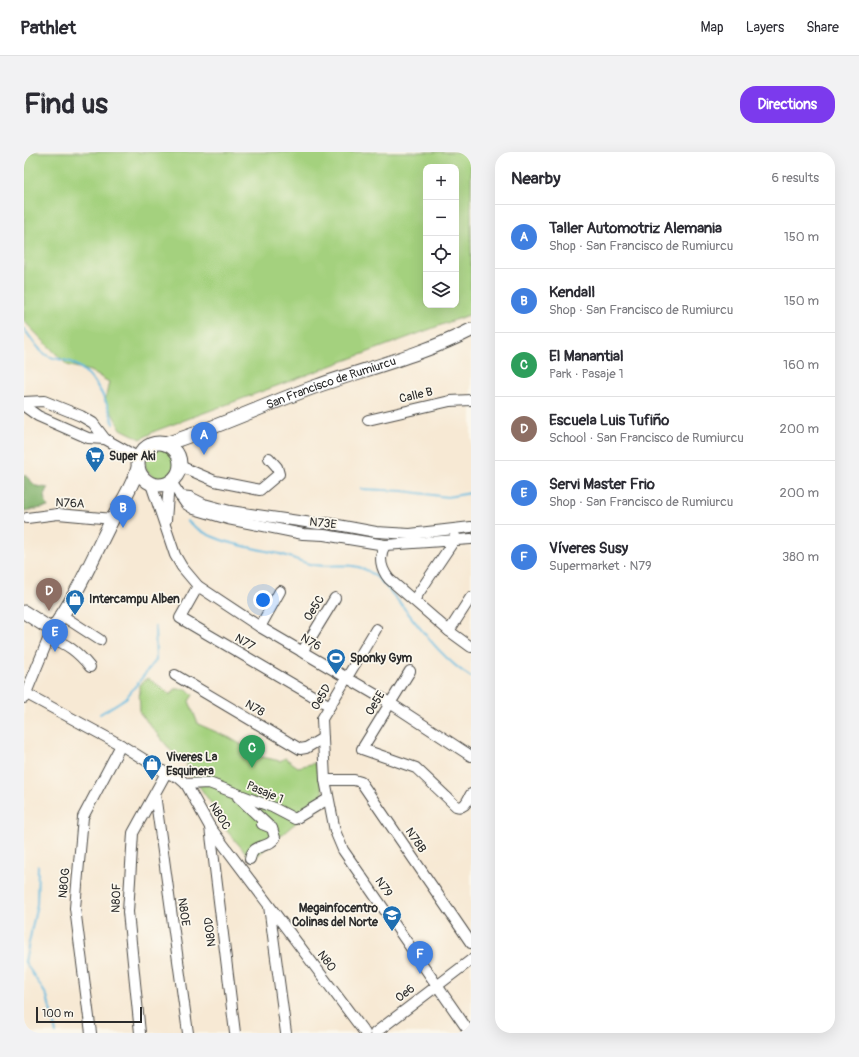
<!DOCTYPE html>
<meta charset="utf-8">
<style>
:root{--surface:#fff;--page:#f2f2f3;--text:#2b2b33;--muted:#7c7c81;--line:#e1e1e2;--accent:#7c3aed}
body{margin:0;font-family:Pangolin,sans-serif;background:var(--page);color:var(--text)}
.controls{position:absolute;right:12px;top:12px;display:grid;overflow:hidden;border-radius:8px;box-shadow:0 4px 16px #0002}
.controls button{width:36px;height:36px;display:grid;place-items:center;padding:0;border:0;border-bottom:1px solid var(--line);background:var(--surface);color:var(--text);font:20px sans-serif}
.scale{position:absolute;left:12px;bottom:10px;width:106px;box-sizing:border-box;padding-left:4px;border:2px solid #2b2b2b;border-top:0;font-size:11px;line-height:14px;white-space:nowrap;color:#2b2b2b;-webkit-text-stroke:3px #fbf7ec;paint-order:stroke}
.you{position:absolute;left:239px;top:448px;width:14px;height:14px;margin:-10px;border:3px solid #fff;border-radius:50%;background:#1a73e8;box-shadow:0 0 0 6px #1a73e833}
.badge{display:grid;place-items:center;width:26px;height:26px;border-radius:50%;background:var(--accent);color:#fff;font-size:13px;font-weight:700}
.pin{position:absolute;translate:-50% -33px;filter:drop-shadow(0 1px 2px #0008)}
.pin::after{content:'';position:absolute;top:21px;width:14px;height:12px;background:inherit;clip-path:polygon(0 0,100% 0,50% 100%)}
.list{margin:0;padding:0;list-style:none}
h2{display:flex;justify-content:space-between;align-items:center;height:52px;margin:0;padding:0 16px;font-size:17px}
h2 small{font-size:13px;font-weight:400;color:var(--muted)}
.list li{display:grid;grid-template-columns:26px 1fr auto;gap:12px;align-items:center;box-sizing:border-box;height:64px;padding:0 16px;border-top:1px solid var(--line)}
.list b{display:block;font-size:15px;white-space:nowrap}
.list p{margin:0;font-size:13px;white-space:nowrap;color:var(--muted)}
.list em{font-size:13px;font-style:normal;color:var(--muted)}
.icon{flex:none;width:22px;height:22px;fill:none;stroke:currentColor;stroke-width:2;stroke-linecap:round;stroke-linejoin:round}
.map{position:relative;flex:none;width:447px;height:881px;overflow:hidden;border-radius:16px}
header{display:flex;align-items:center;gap:24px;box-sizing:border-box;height:56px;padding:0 20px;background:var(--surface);border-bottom:1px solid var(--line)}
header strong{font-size:19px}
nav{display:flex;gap:22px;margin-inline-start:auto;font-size:14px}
.intro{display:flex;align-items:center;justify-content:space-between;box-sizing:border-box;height:96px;padding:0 24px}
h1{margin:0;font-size:28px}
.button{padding:10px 18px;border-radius:16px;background:var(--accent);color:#fff;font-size:14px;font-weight:700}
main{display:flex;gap:24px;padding:0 24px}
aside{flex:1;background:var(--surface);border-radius:16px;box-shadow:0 4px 16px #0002}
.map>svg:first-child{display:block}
</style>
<header>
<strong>Pathlet</strong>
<nav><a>Map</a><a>Layers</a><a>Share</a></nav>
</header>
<div class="intro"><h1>Find us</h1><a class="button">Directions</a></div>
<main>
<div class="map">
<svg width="447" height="881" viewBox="0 0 447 881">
<rect width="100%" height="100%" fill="#fbf7ec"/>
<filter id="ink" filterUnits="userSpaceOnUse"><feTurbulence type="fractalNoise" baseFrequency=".025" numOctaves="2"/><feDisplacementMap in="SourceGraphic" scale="8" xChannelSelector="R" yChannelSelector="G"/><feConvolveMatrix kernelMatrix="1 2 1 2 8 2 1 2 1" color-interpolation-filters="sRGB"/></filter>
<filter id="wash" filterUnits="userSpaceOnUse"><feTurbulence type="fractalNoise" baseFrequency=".012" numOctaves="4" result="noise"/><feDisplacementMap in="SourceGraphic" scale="16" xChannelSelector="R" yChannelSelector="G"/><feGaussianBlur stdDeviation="0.9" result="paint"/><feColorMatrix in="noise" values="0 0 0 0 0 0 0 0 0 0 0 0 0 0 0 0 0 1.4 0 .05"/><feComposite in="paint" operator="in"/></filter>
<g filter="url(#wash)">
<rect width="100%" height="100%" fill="#f7e9d4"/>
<g fill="#a4d17e" stroke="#687e54" fill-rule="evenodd">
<path d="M0,0H447V162L131,279L117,287L97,277L81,249L85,230L66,219L43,213L0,169ZM402,15H432V153H402Z"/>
<circle cx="136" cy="311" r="15"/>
<polygon points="124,526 147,543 151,537 163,537 169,543 165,549 174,572 206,586 238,605 256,609 261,606 274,615 291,611 301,646 228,708 197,672 187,651 163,617 163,607 153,606 116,561 115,533"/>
</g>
<polygon fill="#83b36d" stroke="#576f4c" points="0,322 12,334 24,336 20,346 24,355 0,359"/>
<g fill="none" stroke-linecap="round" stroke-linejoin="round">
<g stroke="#63b9e0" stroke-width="2">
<path d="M0,177C7,186 13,197 22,203C31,208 41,207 49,211C70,222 85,250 89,272"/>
<polyline points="337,337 380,339 423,345 447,341"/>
<path d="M163,369C190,392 223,394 256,402C268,405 279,411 290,413C309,416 326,409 344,419C357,426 366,440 376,451C397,477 418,507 447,525"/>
<polyline points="76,562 102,546 132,508 131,475"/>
<polyline points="14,714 13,752 1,810 23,844 32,881"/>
</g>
</g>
</g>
<g filter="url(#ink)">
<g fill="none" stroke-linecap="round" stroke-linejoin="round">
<g stroke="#4a4844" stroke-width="12">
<g id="minor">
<polyline points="0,250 20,249 57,264 69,271 81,287 115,306"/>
<polyline points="0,254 14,264 64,286 81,287"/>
<polyline points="344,268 426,249 447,248"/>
<polyline points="156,314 191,329 236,338 255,322 253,315 245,306"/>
<polyline points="147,330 162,352 170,357 204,367 279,382 300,383 361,393 447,387"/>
<polyline points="127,332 151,403 158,415 174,434 236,475 366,551 447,604"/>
<polyline points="156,344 166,345 180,352 206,359 295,372 303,371 352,380 386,382 447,375"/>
<polyline points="3,366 34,362 89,367"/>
<polyline points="142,368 145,331"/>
<path d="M361,393C354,405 357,417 365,427L425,479L447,495"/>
<polyline points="174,434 156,466 306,554"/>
<polyline points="390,448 431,387 431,384"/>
<polyline points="39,464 76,488"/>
<polyline points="236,475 256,439"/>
<polyline points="352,477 298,567 301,628 311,679 319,698 446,881"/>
<polyline points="425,479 447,445"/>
<path d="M25,485C43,492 54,500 66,515"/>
<polyline points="278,500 311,446"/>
<path d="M386,519L338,597L392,616L432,654C441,657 443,649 447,642"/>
<polyline points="151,523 276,597 282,596 299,586"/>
<polyline points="1,541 97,593 142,621 154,625 162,632 186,675 341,881"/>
<polyline points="0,546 28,478"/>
<polyline points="301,628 330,628 337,630 447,791"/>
<polyline points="162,632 185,631 248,655 271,667 304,647"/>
<polyline points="131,642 164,881"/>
<polyline points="214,645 246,675"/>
<polyline points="186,675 211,881"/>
<path d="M226,707C229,690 243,698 251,686L248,676L238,672"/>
<polyline points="245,754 262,881"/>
<polyline points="67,881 51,756 59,665 97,593"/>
<polyline points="116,881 104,760 109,681 142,621"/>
<polyline points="351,881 447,808"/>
</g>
</g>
<g stroke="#4a4844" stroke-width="15">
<g id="major">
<circle cx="135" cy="312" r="21"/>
<path id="s1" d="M141,292C193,276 242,252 293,234C344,216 398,203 447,178"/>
<path d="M0,460L28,478C53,444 69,405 88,368C98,350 108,335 114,316"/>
</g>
</g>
<use href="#minor" stroke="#fff" stroke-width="10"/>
<use href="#major" stroke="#fff" stroke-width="13"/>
</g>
</g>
<defs>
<g id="supermarket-pin" transform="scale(1)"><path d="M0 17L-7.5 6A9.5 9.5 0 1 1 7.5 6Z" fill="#1f6fb2" stroke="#fbf7ec"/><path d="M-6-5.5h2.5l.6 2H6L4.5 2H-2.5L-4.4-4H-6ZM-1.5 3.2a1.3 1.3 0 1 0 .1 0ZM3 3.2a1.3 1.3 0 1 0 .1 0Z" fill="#fff"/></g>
<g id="shop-pin" transform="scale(1)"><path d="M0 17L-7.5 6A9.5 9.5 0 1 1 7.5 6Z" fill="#1f6fb2" stroke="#fbf7ec"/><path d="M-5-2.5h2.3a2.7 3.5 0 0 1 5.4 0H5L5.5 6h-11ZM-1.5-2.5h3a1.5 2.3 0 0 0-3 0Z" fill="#fff"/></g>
<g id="stadium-pin" transform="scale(1)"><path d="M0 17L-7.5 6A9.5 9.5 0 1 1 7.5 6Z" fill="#1f6fb2" stroke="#fbf7ec"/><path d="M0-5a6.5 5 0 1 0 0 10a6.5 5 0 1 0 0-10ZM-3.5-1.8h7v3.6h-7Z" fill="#fff"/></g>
<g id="school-pin" transform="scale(1)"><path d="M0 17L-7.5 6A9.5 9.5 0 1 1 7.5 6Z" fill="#1f6fb2" stroke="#fbf7ec"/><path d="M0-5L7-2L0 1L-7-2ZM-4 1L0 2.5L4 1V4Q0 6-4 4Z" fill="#fff"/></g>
</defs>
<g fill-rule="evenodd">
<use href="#supermarket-pin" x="71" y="304"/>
<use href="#shop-pin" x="51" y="447"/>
<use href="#stadium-pin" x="312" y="506"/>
<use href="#shop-pin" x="128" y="612"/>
<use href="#school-pin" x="368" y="763"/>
</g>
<g text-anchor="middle" stroke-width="3.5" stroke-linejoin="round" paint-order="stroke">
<g font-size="12" fill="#2b2b2b" stroke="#fbf7ec">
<text dy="4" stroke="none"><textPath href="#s1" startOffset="177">San Francisco de Rumiurcu</textPath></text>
<text transform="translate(392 243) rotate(-13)" y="4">Calle B</text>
<text transform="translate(46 351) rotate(3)" y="4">N76A</text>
<text transform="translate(299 371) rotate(6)" y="4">N73E</text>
<text transform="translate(290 456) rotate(-58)" y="4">Oe5C</text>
<text transform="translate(221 490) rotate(30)" y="4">N77</text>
<text transform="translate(287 490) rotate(30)" y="4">N76</text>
<text transform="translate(297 545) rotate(-60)" y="4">Oe5D</text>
<text transform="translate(351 551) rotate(-59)" y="4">Oe5E</text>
<text transform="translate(231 556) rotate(31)" y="4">N78</text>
<text transform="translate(241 640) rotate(23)" y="4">Pasaje 1</text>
<text transform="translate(196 664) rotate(58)" y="4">N80C</text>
<text transform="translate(392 688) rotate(56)" y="4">N78B</text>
<text transform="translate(40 731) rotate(-84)" y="4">N80G</text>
<text transform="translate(360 735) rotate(55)" y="4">N79</text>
<text transform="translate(92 746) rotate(-88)" y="4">N80F</text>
<text transform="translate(160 760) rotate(82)" y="4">N80E</text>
<text transform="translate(186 780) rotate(-97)" y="4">N80D</text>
<text transform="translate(303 809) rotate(53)" y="4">N80</text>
<text transform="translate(381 841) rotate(-38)" y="4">Oe6</text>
</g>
<g font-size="12" font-weight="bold" fill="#2b2b2b" stroke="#fbf7ec" text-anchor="start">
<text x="85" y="308">Super Aki</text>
<text x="65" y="451">Intercampu Alben</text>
<text x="326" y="510">Sponky Gym</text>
<text x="142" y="609">Viveres La<tspan x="142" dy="14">Esquinera</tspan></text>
<text x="354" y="760" text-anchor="end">Megainfocentro<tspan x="354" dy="14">Colinas del Norte</tspan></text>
</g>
</g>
</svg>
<div class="controls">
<button>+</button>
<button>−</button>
<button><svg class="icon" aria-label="locate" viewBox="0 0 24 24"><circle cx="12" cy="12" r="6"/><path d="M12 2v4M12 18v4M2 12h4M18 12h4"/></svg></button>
<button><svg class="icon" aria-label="layers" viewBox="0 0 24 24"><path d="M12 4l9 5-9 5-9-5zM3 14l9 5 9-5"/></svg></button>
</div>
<div class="scale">100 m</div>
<div class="you"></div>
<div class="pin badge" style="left:180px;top:303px;background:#3f7fe0">A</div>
<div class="pin badge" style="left:99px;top:376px;background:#3f7fe0">B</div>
<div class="pin badge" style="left:228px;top:616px;background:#2e9e5b">C</div>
<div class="pin badge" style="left:25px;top:459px;background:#8d6e63">D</div>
<div class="pin badge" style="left:31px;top:500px;background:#3f7fe0">E</div>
<div class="pin badge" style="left:396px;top:822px;background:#3f7fe0">F</div>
</div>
<aside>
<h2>Nearby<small>6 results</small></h2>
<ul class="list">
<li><span class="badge" style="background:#3f7fe0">A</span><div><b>Taller Automotriz Alemania</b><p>Shop · San Francisco de Rumiurcu</p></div><em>150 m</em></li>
<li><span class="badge" style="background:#3f7fe0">B</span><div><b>Kendall</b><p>Shop · San Francisco de Rumiurcu</p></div><em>150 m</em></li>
<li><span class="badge" style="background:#2e9e5b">C</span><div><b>El Manantial</b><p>Park · Pasaje 1</p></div><em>160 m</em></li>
<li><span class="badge" style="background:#8d6e63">D</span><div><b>Escuela Luis Tufiño</b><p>School · San Francisco de Rumiurcu</p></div><em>200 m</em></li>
<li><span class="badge" style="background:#3f7fe0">E</span><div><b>Servi Master Frio</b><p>Shop · San Francisco de Rumiurcu</p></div><em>200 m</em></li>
<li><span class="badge" style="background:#3f7fe0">F</span><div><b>Víveres Susy</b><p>Supermarket · N79</p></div><em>380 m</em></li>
</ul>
</aside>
</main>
